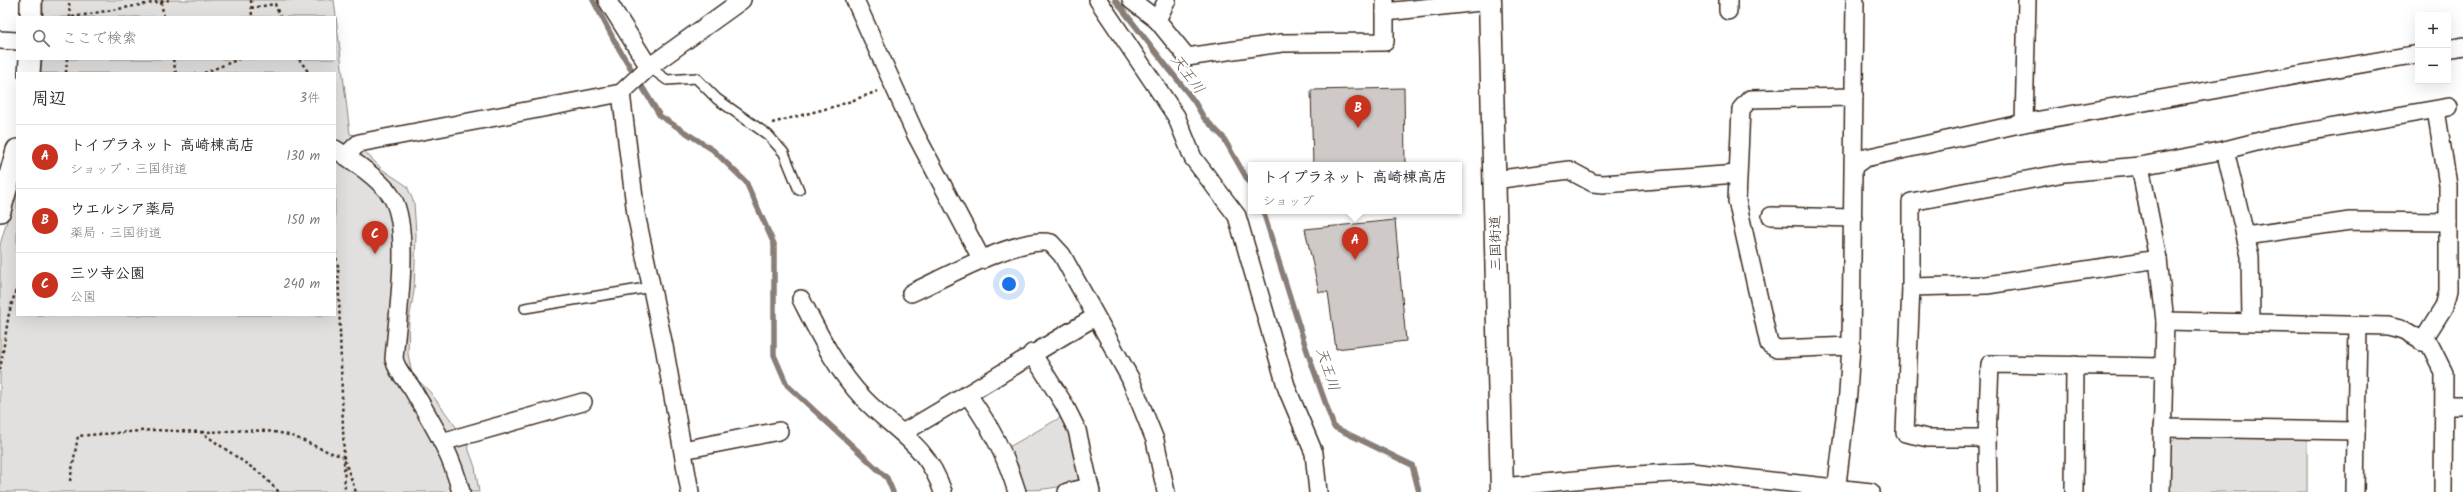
<!DOCTYPE html>
<html lang="ja">
<meta charset="utf-8">
<style>
:root{--surface:#fff;--page:#f2f2f3;--text:#2b2b33;--muted:#7c7c81;--line:#e1e1e2;--accent:#c8321e}
body{margin:0;font-family:Kalam,"Klee One",sans-serif;background:var(--page);color:var(--text)}
.controls{position:absolute;right:12px;top:12px;display:grid;overflow:hidden;border-radius:0px;box-shadow:0 4px 16px #0002}
.controls button{width:36px;height:36px;display:grid;place-items:center;padding:0;border:0;border-bottom:1px solid var(--line);background:var(--surface);color:var(--text);font:20px sans-serif}
.you{position:absolute;left:1009px;top:284px;width:14px;height:14px;margin:-10px;border:3px solid #fff;border-radius:50%;background:#1a73e8;box-shadow:0 0 0 6px #1a73e833}
.badge{display:grid;place-items:center;width:26px;height:26px;border-radius:50%;background:var(--accent);color:#fff;font-size:13px;font-weight:700}
.pin{position:absolute;translate:-50% -33px;filter:drop-shadow(0 1px 2px #0008)}
.pin::after{content:'';position:absolute;top:21px;width:14px;height:12px;background:inherit;clip-path:polygon(0 0,100% 0,50% 100%)}
.popup{position:absolute;left:1248px;top:162px;width:214px;height:52px;box-sizing:border-box;display:grid;place-content:center;border-radius:0px;background:var(--surface);filter:drop-shadow(0 1px 3px #0005);font-size:13px;white-space:nowrap;color:var(--muted)}
.popup b{font-size:15px;color:var(--text)}
.popup::after{content:'';position:absolute;left:50%;top:100%;margin-left:-8px;border:8px solid transparent;border-top-color:var(--surface)}
.list{margin:0;padding:0;list-style:none}
h2{display:flex;justify-content:space-between;align-items:center;height:52px;margin:0;padding:0 16px;font-size:17px}
h2 small{font-size:13px;font-weight:400;color:var(--muted)}
.list li{display:grid;grid-template-columns:26px 1fr auto;gap:12px;align-items:center;box-sizing:border-box;height:64px;padding:0 16px;border-top:1px solid var(--line)}
.list b{display:block;font-size:15px;white-space:nowrap}
.list p{margin:0;font-size:13px;white-space:nowrap;color:var(--muted)}
.list em{font-size:13px;font-style:normal;color:var(--muted)}
.icon{flex:none;width:22px;height:22px;fill:none;stroke:currentColor;stroke-width:2;stroke-linecap:round;stroke-linejoin:round}
.map{position:relative;flex:none;width:2463px;height:492px;overflow:hidden}
.search{position:absolute;background:var(--surface);box-shadow:0 4px 16px #0002;left:16px;top:16px;width:320px;height:44px;display:flex;align-items:center;gap:10px;box-sizing:border-box;padding:0 14px;border-radius:0px;color:var(--muted);font-size:15px}
.panel{position:absolute;background:var(--surface);box-shadow:0 4px 16px #0002;left:16px;top:72px;width:320px;height:244px;border-radius:0px}
.map>svg:first-child{display:block}
</style>
<div class="map">
<svg width="2463" height="492" viewBox="0 0 2463 492">
<rect width="100%" height="100%" fill="#fff"/>
<filter id="ink" filterUnits="userSpaceOnUse"><feTurbulence type="fractalNoise" baseFrequency=".025" numOctaves="2"/><feDisplacementMap in="SourceGraphic" scale="8" xChannelSelector="R" yChannelSelector="G"/><feConvolveMatrix kernelMatrix="1 2 1 2 8 2 1 2 1" color-interpolation-filters="sRGB"/></filter>
<g filter="url(#ink)">
<g fill="#e2e0de" stroke="#8e857e">
<polygon points="43,0 334,0 350,134 360,136 363,150 383,170 407,186 414,203 416,234 414,291 409,320 408,354 412,374 430,392 465,439 475,467 479,492 0,492 0,245 17,186 17,315 335,315 335,73 41,73 42,59 335,59 335,17 43,17"/>
<path d="M1063,416C1072,430 1084,468 1077,483C1063,486 1036,492 1023,489L1017,465L1009,447Z"/>
<polygon points="2181,434 2307,436 2307,492 2169,492 2169,444"/>
</g>
<g fill="none" stroke-linecap="round" stroke-linejoin="round">
<g stroke="#887e77" stroke-width="5.5">
<polyline points="593,0 616,44 660,116 713,150 746,182 774,244 774,355 787,385 887,478 893,492"/>
<polyline points="1115,0 1194,101 1204,118 1223,137 1251,186"/>
<polyline points="1263,211 1307,351 1334,427 1412,465 1419,492"/>
</g>
</g>
<g fill="#cfcac7" stroke="#3b2a1e">
<polygon points="1404,88 1405,165 1313,165 1311,90"/>
<polygon points="1395,220 1406,341 1336,349 1328,292 1319,292 1305,229"/>
</g>
<g fill="none" stroke-linecap="round" stroke-linejoin="round">
<g stroke="#3b2a1e" stroke-width="12">
<g id="service">
<polyline points="649,67 667,80 696,78 717,99 768,135 784,153 799,190"/>
<polyline points="525,308 652,287"/>
</g>
</g>
<g stroke="#3b2a1e" stroke-width="20">
<g id="minor">
<polyline points="607,0 649,67"/>
<polyline points="855,0 915,133 982,260"/>
<polyline points="1098,0 1176,116 1193,158 1237,216 1287,389 1314,453 1318,492"/>
<polyline points="1131,0 1157,20 1187,57 1282,43 1385,42 1385,0"/>
<polyline points="1728,11 1728,0"/>
<polyline points="1385,12 1490,1"/>
<polyline points="1157,20 1167,0"/>
<polyline points="0,40 17,41"/>
<polyline points="2448,49 2463,46"/>
<polyline points="2024,123 2027,0"/>
<path d="M335,149C352,160 383,181 393,199C411,231 397,320 394,359C398,374 406,378 413,390C433,425 451,452 461,492"/>
<polyline points="2225,150 2250,256 2251,322"/>
<polyline points="345,156 359,143 621,93"/>
<polyline points="1854,166 1865,158 2024,123 2418,54"/>
<polyline points="2140,166 2158,259 2165,321 2161,492"/>
<polyline points="1494,180 1569,170 1593,183 1603,184 1737,174"/>
<polyline points="1771,216 1853,218"/>
<polyline points="2246,236 2350,221 2448,222"/>
<polyline points="1911,287 1987,285 2158,259"/>
<path d="M911,293C942,279 1020,235 1051,243L1062,255L1130,378L1155,440L1166,492"/>
<path d="M801,299C819,334 836,370 864,399C896,432 927,444 943,492"/>
<polyline points="2165,321 2388,326 2404,330 2430,345 2444,373 2443,492"/>
<polyline points="2422,342 2444,307 2448,291 2448,185 2436,110"/>
<polyline points="1851,346 1777,349 1769,344 1737,201 1741,109 1750,99 1854,97"/>
<polyline points="1032,353 1064,404 1077,430 1091,492"/>
<path d="M968,395C990,426 1006,455 1017,492"/>
<polyline points="2445,405 2463,405"/>
<polyline points="2162,428 2356,431"/>
<path d="M904,432C969,395 1031,354 1095,317"/>
<polyline points="1987,438 1928,438 1905,433 1911,287 1911,202 2064,173 2140,166 2225,150 2272,138 2449,107"/>
<polyline points="442,442 583,402"/>
<polyline points="683,450 779,431"/>
<polyline points="1502,487 1618,476 1691,472 1871,492"/>
<polyline points="690,492 664,346 636,214 621,93 649,67 742,0"/>
<polyline points="1067,492 1090,487"/>
<polyline points="1836,492 1848,393 1851,346 1855,0"/>
<polyline points="1988,492 1987,438 1990,364 2163,367"/>
<polyline points="2074,492 2075,365"/>
<polyline points="2355,492 2358,325"/>
</g>
</g>
<g stroke="#3b2a1e" stroke-width="24">
<g id="tertiary">
<polyline points="31,0 31,17"/>
<polyline points="29,73 30,59"/>
<polyline points="0,211 17,150"/>
</g>
</g>
<g stroke="#3b2a1e" stroke-width="25">
<polyline id="primary" points="1490,0 1502,492"/>
</g>
<g stroke="#3b2a1e" stroke-width="2.5" stroke-dasharray="3 3" stroke-linecap="butt">
<polyline points="251,0 252,17"/>
<polyline points="161,2 164,17"/>
<polyline points="69,3 70,17"/>
<polyline points="251,8 275,4 280,17"/>
<polyline points="72,17 169,0"/>
<polyline points="173,59 176,73"/>
<polyline points="299,59 309,73"/>
<polyline points="66,73 67,59"/>
<polyline points="204,73 239,59"/>
<polyline points="772,123 840,105 878,91"/>
<polyline points="335,252 338,266 345,492"/>
<polyline points="0,370 9,313 17,287"/>
<path d="M202,432C230,432 261,427 288,435C308,441 323,452 343,456L356,492"/>
<polyline points="70,481 78,436 152,430 201,432 261,474 279,492"/>
</g>
<use href="#service" stroke="#fff" stroke-width="9"/>
<use href="#minor" stroke="#fff" stroke-width="17"/>
<use href="#tertiary" stroke="#fff" stroke-width="21"/>
<use href="#primary" stroke="#fff" stroke-width="22"/>
</g>
</g>
<g text-anchor="middle" stroke-width="4" stroke-linejoin="round" paint-order="stroke">
<g font-size="14" fill="#3b2a1e" stroke="#fff">
<text transform="translate(1495 243) rotate(-91)" y="5">三国街道</text>
</g>
<g font-size="15" font-style="italic" fill="#685b52" stroke="#fff">
<text transform="translate(1188 74) rotate(53)" y="5">天王川</text>
<text transform="translate(1328 369) rotate(72)" y="5">天王川</text>
</g>
</g>
</svg>
<div class="controls">
<button>+</button>
<button>−</button>
</div>
<div class="you"></div>
<div class="pin badge" style="left:1355px;top:260px">A</div>
<div class="popup"><b>トイプラネット 高崎棟高店</b>ショップ</div>
<div class="pin badge" style="left:1358px;top:128px">B</div>
<div class="pin badge" style="left:375px;top:254px">C</div>
<div class="search"><svg class="icon" aria-label="search" viewBox="0 0 24 24"><circle cx="10" cy="10" r="6"/><path d="M15 15l6 6"/></svg>ここで検索</div>
<section class="panel">
<h2>周辺<small>3件</small></h2>
<ul class="list">
<li><span class="badge">A</span><div><b>トイプラネット 高崎棟高店</b><p>ショップ · 三国街道</p></div><em>130 m</em></li>
<li><span class="badge">B</span><div><b>ウエルシア薬局</b><p>薬局 · 三国街道</p></div><em>150 m</em></li>
<li><span class="badge">C</span><div><b>三ツ寺公園</b><p>公園</p></div><em>240 m</em></li>
</ul>
</section>
</div>
